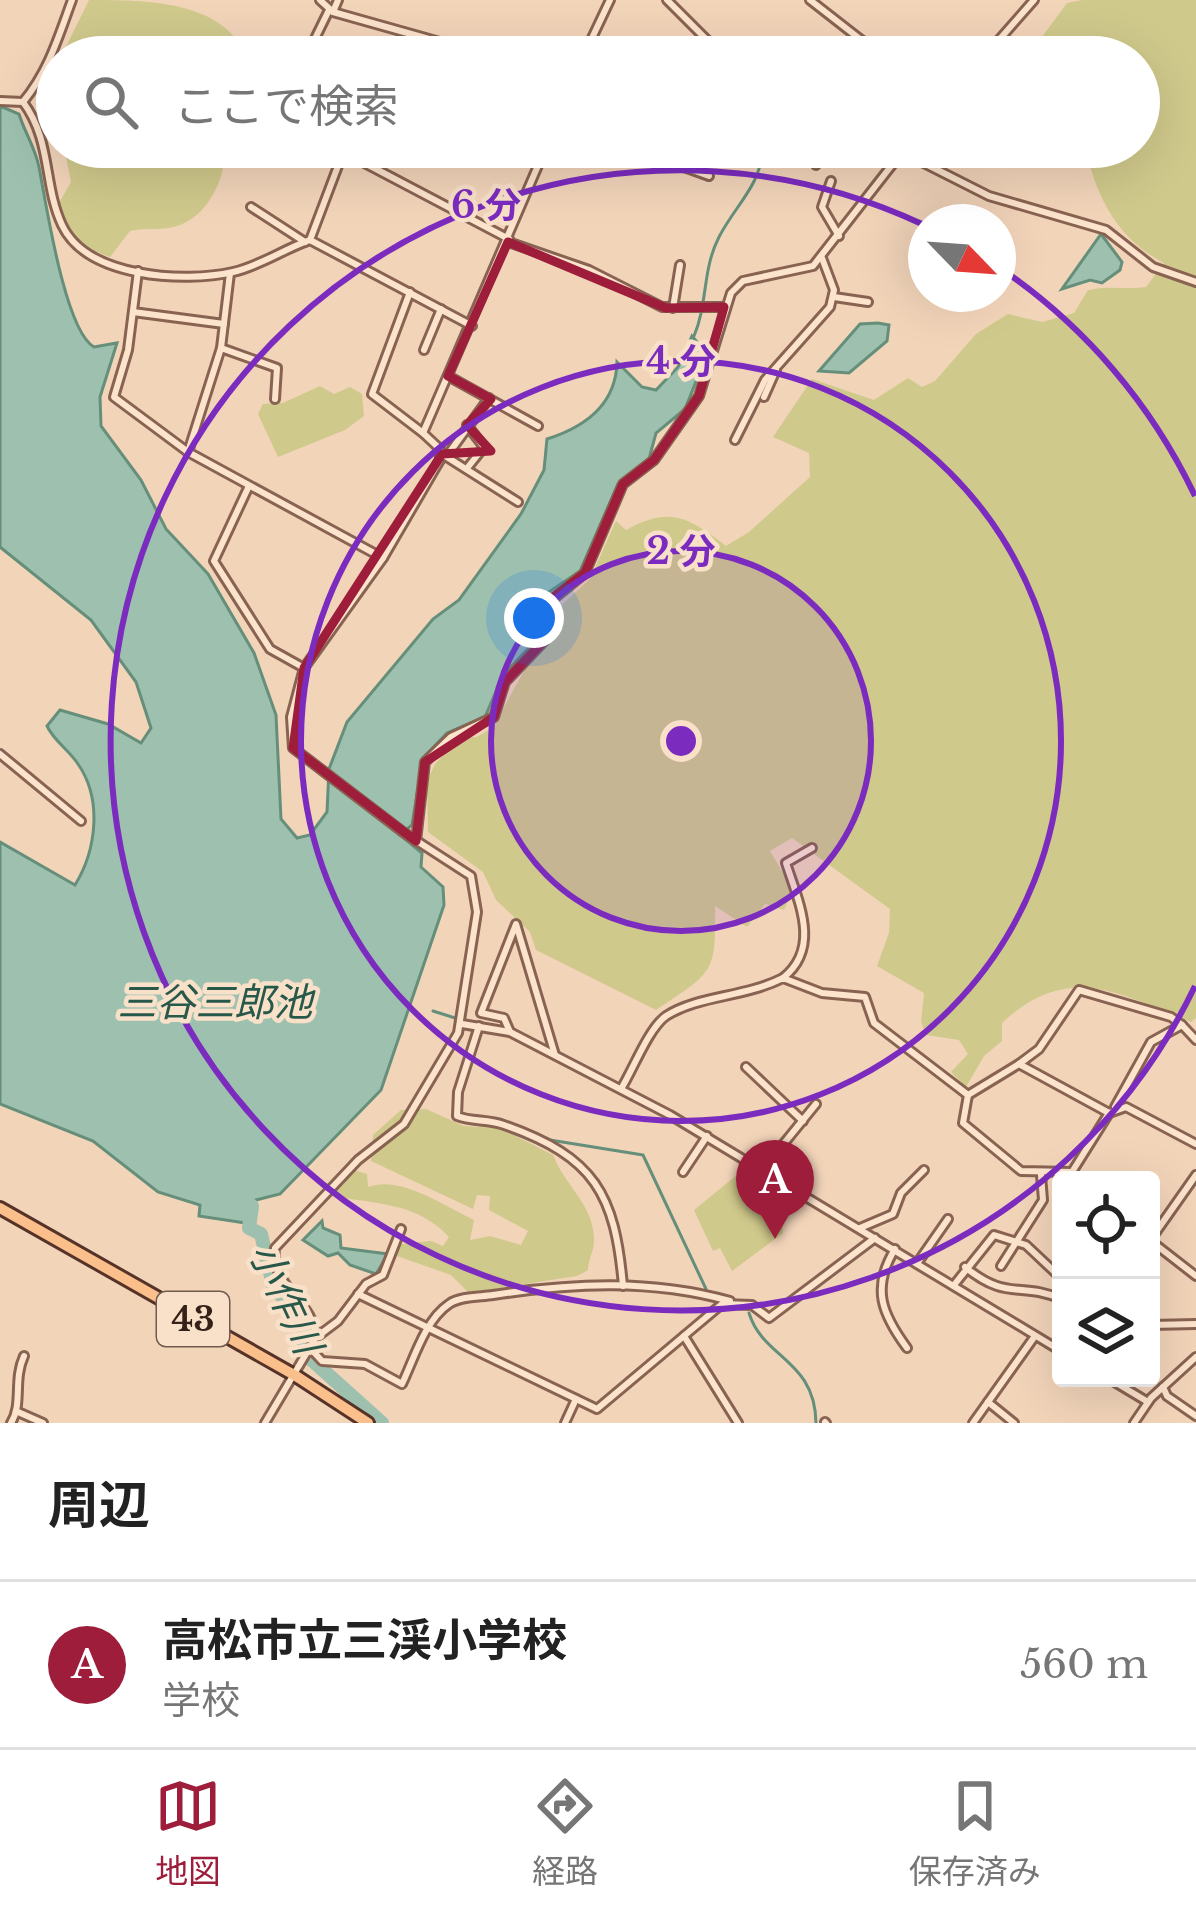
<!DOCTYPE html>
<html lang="ja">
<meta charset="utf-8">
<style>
:root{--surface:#fff;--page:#f2f2f2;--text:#222;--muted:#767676;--line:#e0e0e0;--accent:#9e1d3b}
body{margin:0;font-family:"Libre Baskerville","Noto Sans JP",serif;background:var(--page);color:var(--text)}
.controls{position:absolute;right:36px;bottom:36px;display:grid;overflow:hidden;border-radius:12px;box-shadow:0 12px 48px #0002}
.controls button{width:108px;height:108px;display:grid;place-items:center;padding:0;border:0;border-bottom:3px solid var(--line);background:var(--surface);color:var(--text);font:60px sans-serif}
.compass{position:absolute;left:908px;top:204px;width:108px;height:108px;border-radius:50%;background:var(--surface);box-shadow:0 12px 48px #0002;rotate:115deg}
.you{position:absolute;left:534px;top:618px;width:42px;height:42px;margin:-30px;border:9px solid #fff;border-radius:50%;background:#1a73e8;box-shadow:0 0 0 18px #1a73e833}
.badge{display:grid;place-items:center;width:78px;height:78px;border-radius:50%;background:var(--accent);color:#fff;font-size:39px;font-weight:700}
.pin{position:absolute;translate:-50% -99px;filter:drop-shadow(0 3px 6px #0008)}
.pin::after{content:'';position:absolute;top:63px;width:42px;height:36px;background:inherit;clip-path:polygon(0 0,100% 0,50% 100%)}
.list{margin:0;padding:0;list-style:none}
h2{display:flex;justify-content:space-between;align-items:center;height:156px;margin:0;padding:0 48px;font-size:51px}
h2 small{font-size:39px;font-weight:400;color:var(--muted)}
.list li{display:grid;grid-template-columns:78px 1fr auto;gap:36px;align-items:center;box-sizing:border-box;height:168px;padding:0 48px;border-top:3px solid var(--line)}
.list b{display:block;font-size:45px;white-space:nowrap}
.list p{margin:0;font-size:39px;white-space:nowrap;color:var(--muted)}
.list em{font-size:39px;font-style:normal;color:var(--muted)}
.icon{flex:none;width:66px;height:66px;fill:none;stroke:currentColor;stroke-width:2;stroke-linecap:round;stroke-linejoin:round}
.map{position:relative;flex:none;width:1196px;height:1423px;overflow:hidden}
.search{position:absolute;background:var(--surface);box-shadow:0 12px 48px #0002;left:36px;right:36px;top:36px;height:132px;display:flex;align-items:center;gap:30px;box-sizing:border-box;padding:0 42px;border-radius:66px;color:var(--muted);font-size:45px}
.sheet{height:324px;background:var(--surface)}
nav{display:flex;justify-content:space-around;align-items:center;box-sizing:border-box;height:168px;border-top:3px solid var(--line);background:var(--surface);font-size:33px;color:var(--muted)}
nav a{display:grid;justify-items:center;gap:6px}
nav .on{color:var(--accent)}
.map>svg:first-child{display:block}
</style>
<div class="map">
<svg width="1196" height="1423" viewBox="0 0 1196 1423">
<rect width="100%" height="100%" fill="#f2d4b9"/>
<g fill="#d0c98c">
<path d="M89,0C145,0 224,0 246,57H61Z"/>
<path d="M1082,0H1196V1018L1191,1022C1121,994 1067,961 1002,1023V1041L984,1056L966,1087L951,1072L968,1054L959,1040L926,1035L921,1022L924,993L877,966L889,933L890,909L792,838L770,851L793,890L784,910L765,904L747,927L715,906C716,975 713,971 656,1010L536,950L530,932L496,900L483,872L428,832L427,781L435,764L460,738L477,737L493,727L525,669L555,636V611L590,579L616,521L626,530C670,506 688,517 726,546L749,532L810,477L809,453L773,437L812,379L874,400L908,378L922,387L935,381L976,334L1008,314L1042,322L1074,313L1088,290C1110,285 1125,290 1146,287L1164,263C1117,239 1096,196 1085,147H1139V57H1038L1031,52L1067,3Z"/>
<path d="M64,147H226C225,181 206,222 169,228C155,230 143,228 130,231L110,257C80,247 69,233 59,203L71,182Z"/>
<polygon points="320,386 334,394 350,387 362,394 364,416 345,430 278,457 258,414 263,404 283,403"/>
<path d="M426,1109L464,1126L500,1128L553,1155C565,1186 595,1206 594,1241C594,1251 588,1260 588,1270L577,1276L469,1293L451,1275L397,1256L401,1244L431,1241L443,1246L449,1237C417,1202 375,1204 331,1196L354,1170L367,1174L368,1187C401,1175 444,1206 474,1220L470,1240L490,1236L521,1245L528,1231L489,1210L490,1196L477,1195L473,1209L371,1161L373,1135L401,1110Z"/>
<polygon points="748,1166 807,1202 782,1220 783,1233 732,1271 720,1248 713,1251 694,1210"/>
</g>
<g fill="#9ec1af" stroke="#658f7b" stroke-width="3">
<path d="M0,106L19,114C24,131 35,147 39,167C46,203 65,331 94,347L117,343L100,397L101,426L141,480L166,529L208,574L254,653L276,715L281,819L297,838L310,835L327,812L329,769L347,722L433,619L459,600L521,514L544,470L547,439C585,427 616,404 617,362L642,387L656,390L678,367L692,336L702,348L701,369L685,409L656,433L649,459L618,484L580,571L546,594L539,612L540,636L503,675L485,717L447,733L423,758L412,825L400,835L422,853L421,867L443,887L444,905L381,1090L280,1194L256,1200L252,1224L199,1216L200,1205L158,1192L93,1141L0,1104V842L75,885C96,851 103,800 78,764C69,750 54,741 47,726L60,710L108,724L141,743L151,728L136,682L91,620L0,547Z"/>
<polygon points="1101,234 1122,262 1120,270 1102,283 1090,280 1062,289"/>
<polygon points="878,323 889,325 887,341 849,373 819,371 860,324"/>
<polygon points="322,1221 323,1228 340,1235 341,1248 388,1254 376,1274 350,1265 338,1253 328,1256 303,1240"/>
</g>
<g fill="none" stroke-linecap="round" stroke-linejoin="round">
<g stroke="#658f7b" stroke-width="3">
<path d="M694,336C708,303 702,270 719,237C736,204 761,186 763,147"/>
<polyline points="433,1011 455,1018"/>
<polyline points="463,1115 502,1120 550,1140 643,1155 706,1289"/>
<path d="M749,1313C763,1359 815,1359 816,1423"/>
</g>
<polyline stroke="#9ec1af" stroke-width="14" points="252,1206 249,1228 261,1234 273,1285 304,1326 304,1353 382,1423"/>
<g stroke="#896352" stroke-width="12">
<g id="street">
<polyline points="320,0 333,12 493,57"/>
<polyline points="667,0 724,57"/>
<polyline points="810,0 883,57"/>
<polyline points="333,12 338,0"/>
<polyline points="306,57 329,10"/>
<polyline points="583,57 610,0"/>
<polyline points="984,57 1034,0"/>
<path d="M0,101L23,102C49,70 58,38 72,0"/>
<path d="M23,102C52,141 43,184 62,225C87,278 184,283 233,272C260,266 284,249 310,240L472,326"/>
<polyline points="629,147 709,176"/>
<polyline points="892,147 989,196 1106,230 1153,267 1196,282"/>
<polyline points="336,148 509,239"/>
<polyline points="816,165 820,147"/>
<polyline points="831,181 822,207 839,236"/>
<polyline points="251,207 305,242"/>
<polyline points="310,240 338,166 336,147"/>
<polyline points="508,242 589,270 662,307 724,307"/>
<polyline points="138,271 128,350 114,397 188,452"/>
<polyline points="230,273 221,348 188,452 383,558"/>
<polyline points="410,292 372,394 423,433"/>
<polyline points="834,297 868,302"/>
<polyline points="673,308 680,265"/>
<polyline points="133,312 224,324"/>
<polyline points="221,348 277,368 275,399"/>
<polyline points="424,350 441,309"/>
<polyline points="448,376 538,426"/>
<polyline points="764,397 776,370"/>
<polyline points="467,425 484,447 468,467"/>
<polyline points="735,440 765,380 830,307 834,290 822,258"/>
<polyline points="449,453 489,398"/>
<polyline points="442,454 518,502"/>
<polyline points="248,488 214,561 270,649 304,668"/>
<polyline points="0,754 81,821"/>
<polyline points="416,841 425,762 451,737 494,717 505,682 545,640 548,603 585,573 623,484 654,460 699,396 731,293 743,281 813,266 906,147"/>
<path d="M783,978C821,948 799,903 786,863L812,848"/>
<polyline points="462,1024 510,1032 670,1115 1061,1351"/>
<path d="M479,1026L458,1092L457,1116C472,1122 488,1119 504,1125C595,1157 615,1194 623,1286"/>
<polyline points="510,1032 504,1018 481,1013 516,924 555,1055"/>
<polyline points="1019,1064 1039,1049 1079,990 1171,1017 1182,1025"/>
<polyline points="746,1067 803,1121"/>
<path d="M621,1089C633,1070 648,1029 666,1016C699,995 743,998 783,978L822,993L865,997L874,1023L968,1095L1019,1064L1109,1113L1126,1107L1196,1144"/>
<polyline points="968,1095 963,1123 1021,1171 1072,1172"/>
<polyline points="1115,1107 1151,1042 1182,1025 1196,1040"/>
<polyline points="763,1169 816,1104"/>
<polyline points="683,1172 707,1136"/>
<polyline points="1076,1180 1072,1172 1109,1113"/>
<polyline points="860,1228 893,1214 901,1193 924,1170"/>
<polyline points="1151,1239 1196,1175"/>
<polyline points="1151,1241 1196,1276"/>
<path d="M895,1249C871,1288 882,1314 907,1348"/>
<polyline points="918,1262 948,1219"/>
<polyline points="1001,1266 1043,1200 1041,1175"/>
<path d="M965,1267C1008,1302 1020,1281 1061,1299"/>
<polyline points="954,1285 994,1235 1026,1245 1060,1277"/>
<polyline points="358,1294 597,1409 722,1304 752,1305 769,1318 875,1238"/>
<polyline points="1151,1325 1196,1324"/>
<polyline points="318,1336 338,1321 366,1284 383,1275 401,1229"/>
<polyline points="684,1336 738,1423"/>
<path d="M311,1349L322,1361L365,1364L402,1384C414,1359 425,1320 449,1304C460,1296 480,1297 493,1295C573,1283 651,1279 730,1301"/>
<polyline points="1108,1378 1148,1402"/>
<polyline points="1163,1387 1167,1396 1196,1416"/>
<polyline points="988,1402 1014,1423"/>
<polyline points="18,1412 43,1423"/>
<polyline points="825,1422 826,1423"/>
<path d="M11,1423C23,1404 13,1380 24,1356"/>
<path d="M265,1423L316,1337C314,1301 270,1287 275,1248L358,1160L404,1124L458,1033L477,912L471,876L403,832L293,748L291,717L304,668L383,558L440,460V449L423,433L546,147"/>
<polyline points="565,1423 576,1399"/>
<polyline points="973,1423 1035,1336"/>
<polyline points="1134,1423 1151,1398 1196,1357"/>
</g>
</g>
<g stroke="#563328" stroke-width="16">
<polyline id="primary" points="0,1208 296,1376 368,1423"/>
</g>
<use href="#street" stroke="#fce3cc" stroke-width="6"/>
<use href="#primary" stroke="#fabf8b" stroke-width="10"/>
</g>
<path fill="none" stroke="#9e1d3b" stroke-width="9" stroke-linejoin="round" d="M508,242L666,308L724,307L699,396L654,460L623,484L585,573L547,602L545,640L505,682L494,717L425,762L416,841L293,748L304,668L442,454L491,451L467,425L491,399L448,376Z"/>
<circle cx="681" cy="741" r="190" fill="#7b2cbf" fill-opacity=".12"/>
<g fill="none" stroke="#7b2cbf" stroke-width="6">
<circle cx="681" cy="741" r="190"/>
<circle cx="681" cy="741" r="380"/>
<path d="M1195 986A570 570 0 1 1 922 224M1000 268A570 570 0 0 1 1195 496"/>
</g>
<g text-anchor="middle" stroke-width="9" stroke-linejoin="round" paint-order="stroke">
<rect fill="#f8e0c9" stroke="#705a4e" stroke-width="3" x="157" y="1292" width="72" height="54" rx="9"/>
<g font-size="33" font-weight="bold" fill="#362119">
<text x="193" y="1331">43</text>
</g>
<g font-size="39" font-style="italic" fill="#27584a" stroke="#f8e0c9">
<text x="215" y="1016">三谷三郎池</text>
<text transform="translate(286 1298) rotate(65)" y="14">小作川</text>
</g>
</g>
<circle cx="681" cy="741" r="18" fill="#7b2cbf" stroke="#f8e0c9" stroke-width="6"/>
<g font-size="36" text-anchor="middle" font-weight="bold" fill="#7b2cbf" stroke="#f8e0c9" stroke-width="9" stroke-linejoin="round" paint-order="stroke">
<text x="486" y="218">6 分</text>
<text x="681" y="374">4 分</text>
<text x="681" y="564">2 分</text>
</g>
</svg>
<div class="controls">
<button><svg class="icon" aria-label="locate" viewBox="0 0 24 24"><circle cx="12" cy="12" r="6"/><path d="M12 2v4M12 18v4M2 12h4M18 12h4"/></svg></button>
<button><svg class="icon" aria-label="layers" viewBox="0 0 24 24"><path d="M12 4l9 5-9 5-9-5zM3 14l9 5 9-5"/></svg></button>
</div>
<svg class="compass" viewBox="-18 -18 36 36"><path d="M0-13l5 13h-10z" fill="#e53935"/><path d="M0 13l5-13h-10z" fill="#767676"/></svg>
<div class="you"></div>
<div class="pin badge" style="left:775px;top:1239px">A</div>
<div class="search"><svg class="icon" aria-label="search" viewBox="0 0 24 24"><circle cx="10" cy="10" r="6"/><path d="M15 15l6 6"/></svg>ここで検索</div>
</div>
<section class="sheet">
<h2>周辺<small></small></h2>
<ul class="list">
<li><span class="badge">A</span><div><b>高松市立三渓小学校</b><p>学校</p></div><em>560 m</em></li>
</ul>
</section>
<nav>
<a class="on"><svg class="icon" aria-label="map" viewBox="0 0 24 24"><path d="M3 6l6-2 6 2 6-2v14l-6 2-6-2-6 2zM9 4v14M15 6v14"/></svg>地図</a>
<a><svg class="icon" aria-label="directions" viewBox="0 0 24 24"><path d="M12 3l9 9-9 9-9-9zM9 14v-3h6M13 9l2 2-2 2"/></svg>経路</a>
<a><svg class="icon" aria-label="saved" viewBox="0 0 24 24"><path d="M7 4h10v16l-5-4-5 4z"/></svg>保存済み</a>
</nav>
